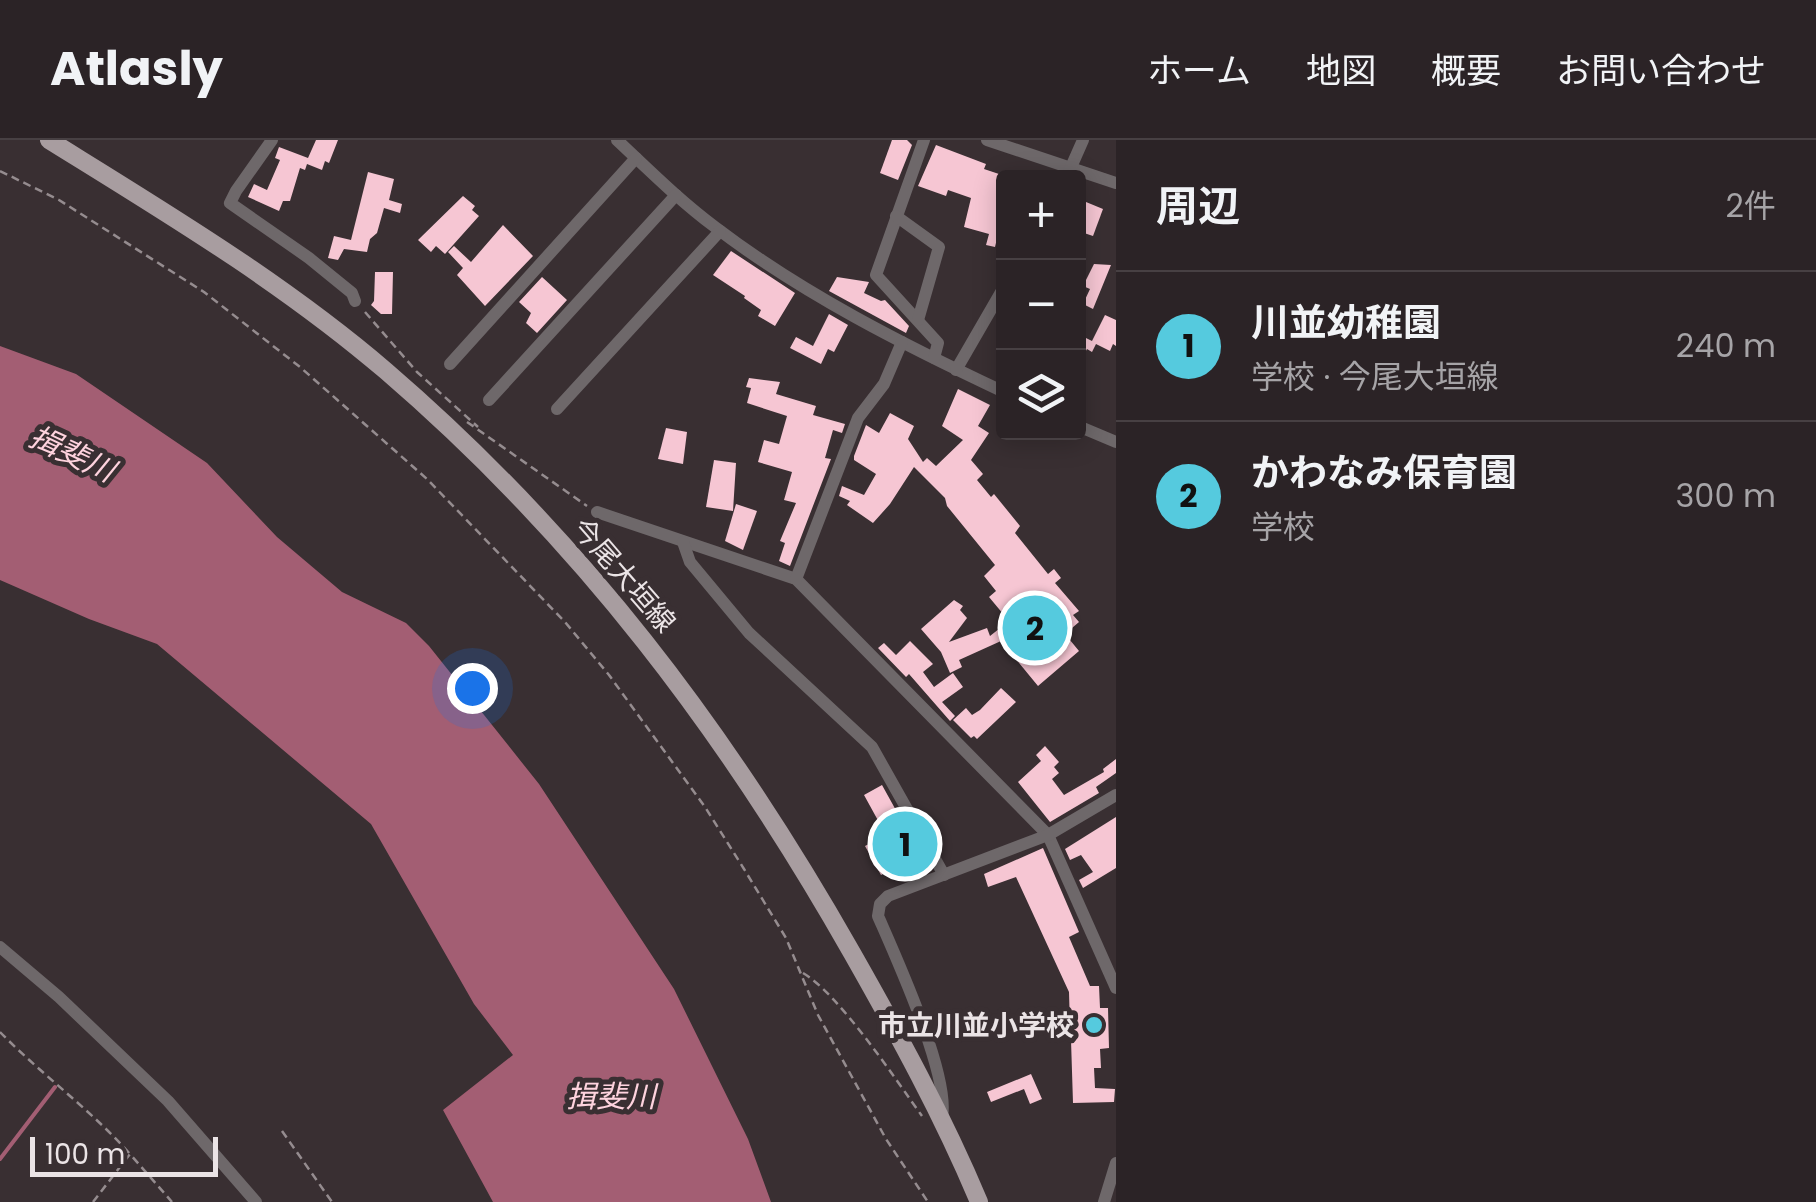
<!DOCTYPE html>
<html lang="ja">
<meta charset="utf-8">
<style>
:root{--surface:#2b2326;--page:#332b2e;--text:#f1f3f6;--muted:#a6a4a7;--line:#474043;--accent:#55cade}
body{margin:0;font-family:Poppins,"Noto Sans JP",sans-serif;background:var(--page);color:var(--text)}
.controls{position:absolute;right:30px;top:30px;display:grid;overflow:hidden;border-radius:10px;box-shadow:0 5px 25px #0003}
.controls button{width:90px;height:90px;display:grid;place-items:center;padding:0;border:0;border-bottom:2px solid var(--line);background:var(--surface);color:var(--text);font:50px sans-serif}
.scale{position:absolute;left:30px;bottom:25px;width:188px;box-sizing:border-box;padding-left:10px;border:5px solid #ebe4e6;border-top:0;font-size:28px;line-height:35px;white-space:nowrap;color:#ebe4e6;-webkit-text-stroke:8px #392f32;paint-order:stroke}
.you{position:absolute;left:472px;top:548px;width:35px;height:35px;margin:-25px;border:8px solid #fff;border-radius:50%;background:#1a73e8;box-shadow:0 0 0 15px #1a73e833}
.badge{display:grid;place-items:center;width:65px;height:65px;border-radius:50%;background:var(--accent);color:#111;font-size:32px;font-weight:700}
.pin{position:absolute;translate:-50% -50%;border:5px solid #fff;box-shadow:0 2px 10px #0006}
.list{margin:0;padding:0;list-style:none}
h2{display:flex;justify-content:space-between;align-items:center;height:130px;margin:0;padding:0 40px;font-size:42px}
h2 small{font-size:32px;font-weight:400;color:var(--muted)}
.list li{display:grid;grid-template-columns:65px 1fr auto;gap:30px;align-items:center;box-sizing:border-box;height:150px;padding:0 40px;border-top:2px solid var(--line)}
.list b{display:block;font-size:38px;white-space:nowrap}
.list p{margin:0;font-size:32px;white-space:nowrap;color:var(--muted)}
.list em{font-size:32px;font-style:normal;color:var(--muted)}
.icon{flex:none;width:55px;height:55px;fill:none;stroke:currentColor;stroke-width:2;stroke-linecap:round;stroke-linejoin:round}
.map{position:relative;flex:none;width:1116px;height:1062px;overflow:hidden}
header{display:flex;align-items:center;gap:60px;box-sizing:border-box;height:140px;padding:0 50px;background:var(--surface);border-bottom:2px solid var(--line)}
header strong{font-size:48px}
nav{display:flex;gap:55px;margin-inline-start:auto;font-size:35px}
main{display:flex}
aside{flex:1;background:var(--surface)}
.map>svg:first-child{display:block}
</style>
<header>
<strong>Atlasly</strong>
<nav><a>ホーム</a><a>地図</a><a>概要</a><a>お問い合わせ</a></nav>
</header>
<main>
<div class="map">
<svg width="1116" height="1062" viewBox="0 0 1116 1062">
<rect width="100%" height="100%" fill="#392f32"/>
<polygon fill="#a35e73" points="0,206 76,234 207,323 277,397 342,452 406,483 429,506 539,644 674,849 748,999 771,1062 493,1062 443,970 513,915 474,864 371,684 157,504 89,479 0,440"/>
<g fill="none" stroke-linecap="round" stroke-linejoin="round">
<polyline stroke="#a35e73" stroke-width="4" points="0,1019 55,947"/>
</g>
<g fill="#f6c6d3">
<polygon points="316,0 338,0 329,23 325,21 322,30 307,24 305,30 300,28 290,61 283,61 279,71 248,57 254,44 267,50 280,20 275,18 279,7 308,18"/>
<polygon points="892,0 907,0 912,5 898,40 880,33"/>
<polygon points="936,5 986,24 984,29 1002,35 1004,47 999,64 1004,65 1004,69 995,107 986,105 989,94 964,87 971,58 948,50 946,56 918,46"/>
<polygon points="368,32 394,39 389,60 402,64 400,73 384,68 377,93 370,99 367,112 344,109 338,120 328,118 334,96 351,100"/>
<polygon points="463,56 475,66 472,70 479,76 445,114 436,106 431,112 418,100"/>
<polygon points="1086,62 1103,69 1093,96 1078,91 1078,75"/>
<polygon points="503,85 533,116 485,166 457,135 463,128 448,112 454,106 471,122"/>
<polygon points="731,111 795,153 775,186 758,176 761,170 744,158 745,156 713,135"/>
<polygon points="1094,124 1111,125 1093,169 1083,164 1090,149 1083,146"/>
<polygon points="375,132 393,132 392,174 381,174 371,165 374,161"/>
<polygon points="542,137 567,160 537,193 526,183 531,173 519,162"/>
<polygon points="837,137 869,142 864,153 881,161 885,160 909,186 906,193 829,151"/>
<polygon points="829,174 848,185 834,212 828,209 821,224 790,208 796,197 813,206"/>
<polygon points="1105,175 1116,180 1116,206 1113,204 1110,211 1096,204 1092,212 1087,209 1078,225 1082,196 1092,201"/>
<polygon points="749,238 780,242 776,254 816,266 813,275 845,284 842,293 833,290 825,318 831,319 790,426 779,421 785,403 780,401 796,363 784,360 792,332 758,322 764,300 779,304 787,276 747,263 751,248 746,247"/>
<polygon points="958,249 990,265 978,286 989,293 971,320 983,334 977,340 991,357 994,354 1020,386 1015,393 1048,434 1054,429 1061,438 1055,443 1079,471 1073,475 1079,482 1065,494 1079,511 1038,546 1001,501 959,520 962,527 950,533 941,512 921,489 954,460 963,466 960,470 967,478 949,502 987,488 990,496 1009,481 989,457 996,451 984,436 995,425 947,366 945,358 914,327 890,364 873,383 847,365 850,361 839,356 842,346 864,355 876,334 854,320 854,316 866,285 879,293 890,273 914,286 908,299 923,322 927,318 936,326 963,300 942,286"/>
<polygon points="666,288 687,292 683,324 658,319"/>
<polygon points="714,320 736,323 733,371 706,367"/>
<polygon points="736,364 757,371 743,410 725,401"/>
<polygon points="910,501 933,524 923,532 934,547 953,533 963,547 942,562 955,576 950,581 909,534 906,537 878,508 884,503 896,515"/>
<polygon points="1001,548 1016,562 977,599 974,596 971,598 953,580 966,568 972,575 980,570"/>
<polygon points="1045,606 1059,622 1054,627 1059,633 1052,639 1064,655 1104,632 1103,629 1116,619 1116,633 1096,647 1099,653 1050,682 1018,642 1041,621 1036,615"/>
<polygon points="882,645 929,730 921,733 916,718 881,735 865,706 886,695 864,655"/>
<polygon points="1116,677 1116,728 1083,748 1079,740 1093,732 1081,715 1070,720 1065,709"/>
<polygon points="1043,708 1079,792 1069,797 1090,846 1099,846 1100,868 1108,868 1109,908 1100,909 1101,928 1094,928 1095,948 1115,949 1114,962 1073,963 1071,900 1060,898 1060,888 1070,887 1069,852 1016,737 988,747 984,734"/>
<polygon points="1031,934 1042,959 1030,964 1024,949 991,962 987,952"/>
</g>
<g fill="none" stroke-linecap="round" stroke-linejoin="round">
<g stroke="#958c8f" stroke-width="2.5" stroke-dasharray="8 5" stroke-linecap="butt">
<polyline points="0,31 59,60 204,152 300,227 427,339 565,482 609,535 705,667 744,729 786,798 818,875 886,999 928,1062"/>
<polyline points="365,172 417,232 478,287"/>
<polyline points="467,282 587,366"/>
<path d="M803,833C839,854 896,940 922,976"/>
<path d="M0,892C42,935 90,969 130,1014"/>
<polyline points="282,991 332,1062"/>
<polyline points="93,1062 130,1014 172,1062"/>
</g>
<g stroke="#6e686a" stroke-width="12">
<polyline points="272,0 236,51 230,63 309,118 352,153 355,161"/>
<path d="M617,0C649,30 680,61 715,87C803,154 904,205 1004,252"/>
<polyline points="924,0 876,135 938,203 934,218"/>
<polyline points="987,0 1116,43"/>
<polyline points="1068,34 1083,0"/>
<polyline points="896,76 939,107 918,180"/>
<polyline points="450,224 636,18"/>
<polyline points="956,230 1004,147"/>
<polyline points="489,260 676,55"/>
<polyline points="557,269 720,91"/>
<polyline points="1078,286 1116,302"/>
<polyline points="597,372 796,439 1048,695 1116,848"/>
<polyline points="683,402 690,422 749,493 872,607 944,735"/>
<polyline points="796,439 858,278 884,244 902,202"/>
<polyline points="0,807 59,857 168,961 256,1062"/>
<path d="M941,980C954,944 895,815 878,776L880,764L888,756L1048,695L1116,655"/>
<polyline points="1104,1062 1116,1023"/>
</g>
<path stroke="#a89da0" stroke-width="18" d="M49,0C165,72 282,142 386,231C580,398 726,591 852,813C898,894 943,976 979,1062"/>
</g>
<circle fill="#55cade" stroke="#392f32" stroke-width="4" cx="1094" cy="885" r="10"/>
<g text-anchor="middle" stroke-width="10" stroke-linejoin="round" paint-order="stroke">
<g font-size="28" fill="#ebe4e6" stroke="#392f32">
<text transform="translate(624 435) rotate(49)" y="10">今尾大垣線</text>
</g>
<g font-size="28" font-weight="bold" fill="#ebe4e6" stroke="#392f32" text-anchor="end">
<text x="1074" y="895">市立川並小学校</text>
</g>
<g font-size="30" font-style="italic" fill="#fed3de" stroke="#392f32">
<text transform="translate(72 314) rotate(25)" y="10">揖斐川</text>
<text x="611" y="967">揖斐川</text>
</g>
</g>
</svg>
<div class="controls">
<button>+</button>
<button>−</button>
<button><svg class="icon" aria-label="layers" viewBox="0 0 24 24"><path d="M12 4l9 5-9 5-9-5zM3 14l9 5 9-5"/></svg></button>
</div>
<div class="scale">100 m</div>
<div class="you"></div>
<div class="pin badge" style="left:905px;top:704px">1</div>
<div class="pin badge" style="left:1035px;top:488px">2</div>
</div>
<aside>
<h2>周辺<small>2件</small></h2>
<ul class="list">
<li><span class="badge">1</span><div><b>川並幼稚園</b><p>学校 · 今尾大垣線</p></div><em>240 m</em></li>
<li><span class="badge">2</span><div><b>かわなみ保育園</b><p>学校</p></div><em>300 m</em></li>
</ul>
</aside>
</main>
